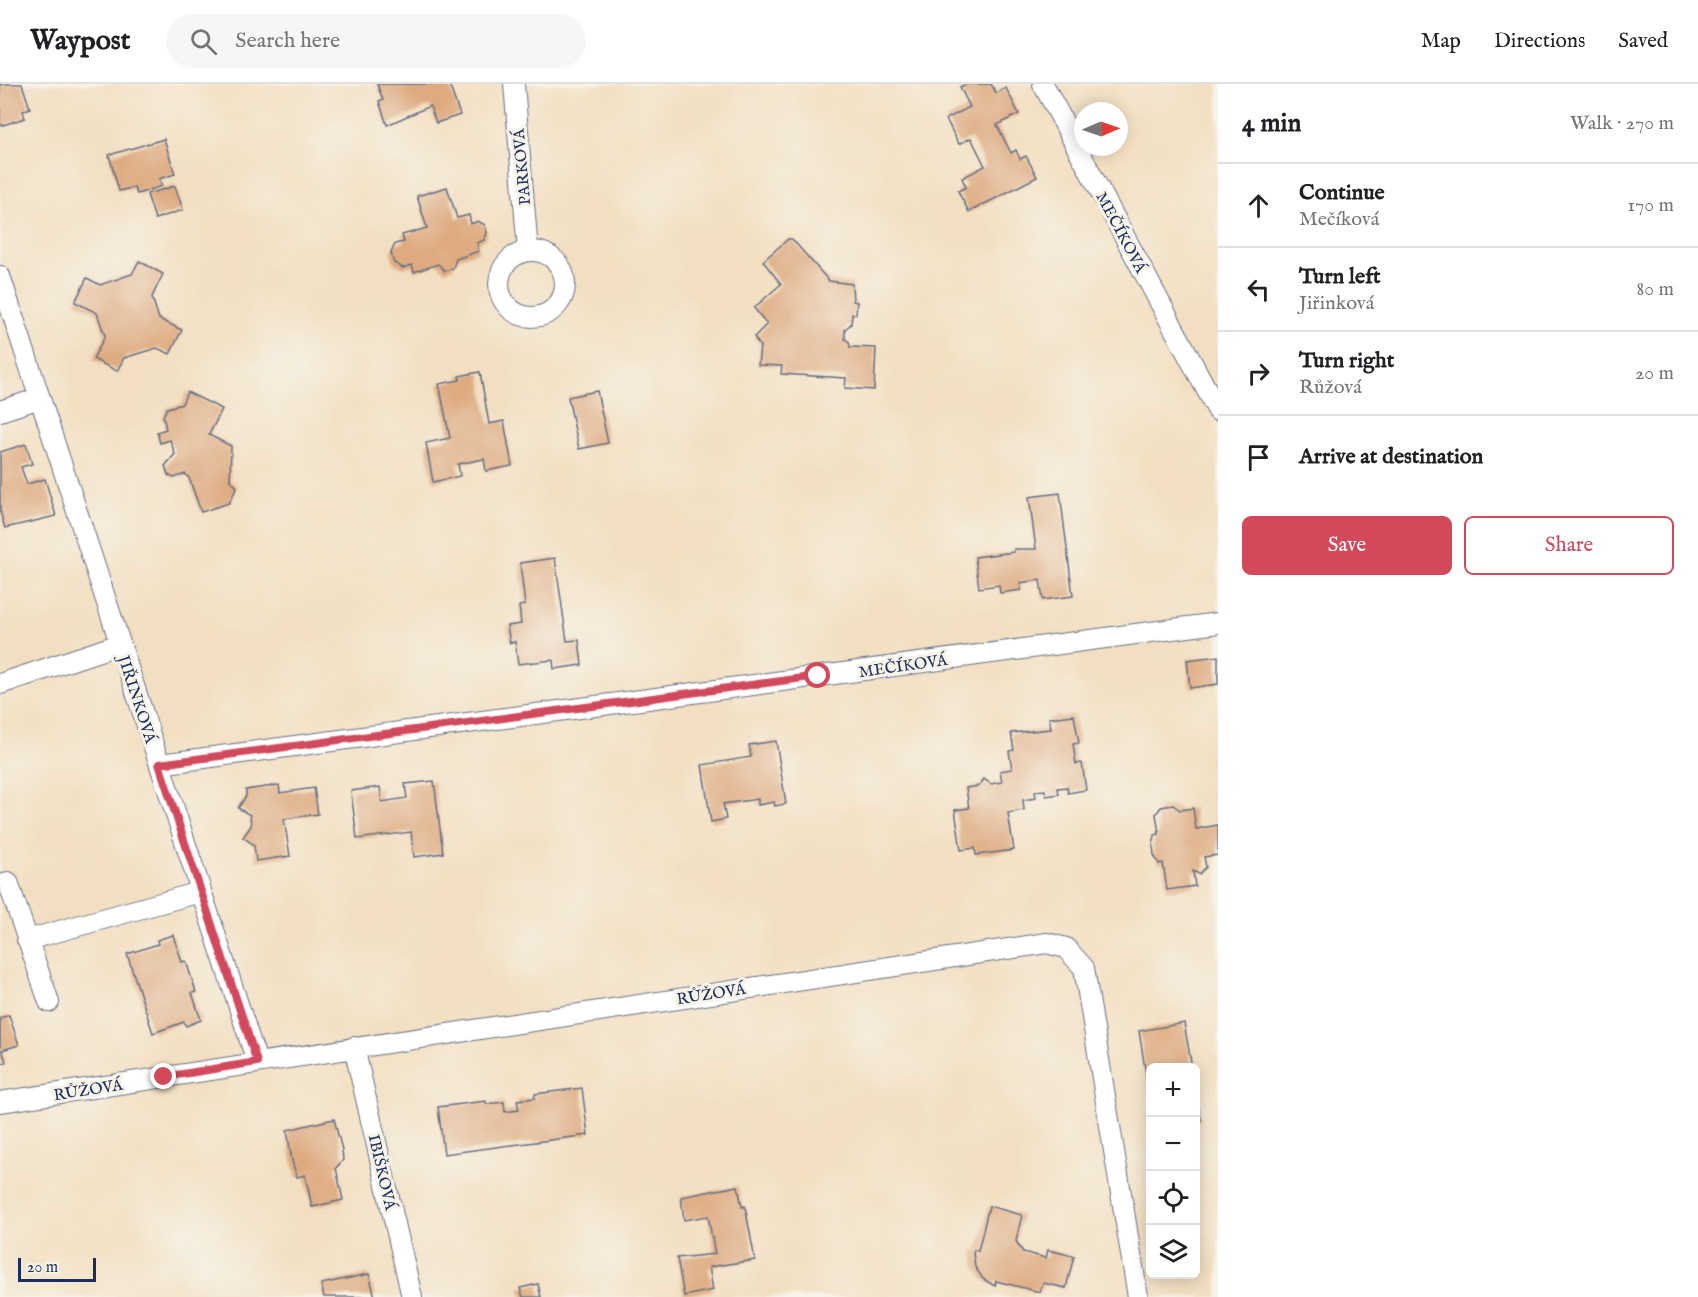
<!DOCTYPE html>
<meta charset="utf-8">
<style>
:root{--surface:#fff;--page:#f6f6f6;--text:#202124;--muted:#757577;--line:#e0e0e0;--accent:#d1495b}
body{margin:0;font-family:"IM FELL English",serif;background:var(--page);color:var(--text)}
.controls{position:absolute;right:18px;bottom:18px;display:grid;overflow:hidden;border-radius:9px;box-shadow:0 3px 15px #0003}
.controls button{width:54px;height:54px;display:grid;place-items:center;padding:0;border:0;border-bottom:2px solid var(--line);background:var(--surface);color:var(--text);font:30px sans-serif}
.compass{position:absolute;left:1074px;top:18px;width:54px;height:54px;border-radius:50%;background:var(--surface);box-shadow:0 3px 15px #0003;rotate:88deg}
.scale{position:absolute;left:18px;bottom:15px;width:78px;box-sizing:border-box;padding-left:6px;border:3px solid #1b2f5e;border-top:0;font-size:16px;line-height:21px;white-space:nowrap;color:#1b2f5e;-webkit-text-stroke:4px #f7f3e8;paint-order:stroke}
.stop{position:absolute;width:18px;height:18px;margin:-14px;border:4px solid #d1495b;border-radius:50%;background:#fff}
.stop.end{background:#d1495b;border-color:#fff;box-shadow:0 2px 6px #0008}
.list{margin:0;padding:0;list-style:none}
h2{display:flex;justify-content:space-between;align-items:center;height:78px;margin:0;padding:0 24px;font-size:26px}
h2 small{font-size:20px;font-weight:400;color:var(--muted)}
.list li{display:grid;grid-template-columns:39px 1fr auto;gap:18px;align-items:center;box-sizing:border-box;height:84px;padding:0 24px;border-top:2px solid var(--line)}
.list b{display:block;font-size:22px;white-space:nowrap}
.list p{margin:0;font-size:20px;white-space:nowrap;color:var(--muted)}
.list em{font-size:20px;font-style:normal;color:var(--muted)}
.actions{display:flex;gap:12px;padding:18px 24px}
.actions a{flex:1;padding:14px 0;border:2px solid var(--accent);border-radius:9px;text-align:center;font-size:21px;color:var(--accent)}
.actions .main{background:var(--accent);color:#fff}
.icon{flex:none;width:33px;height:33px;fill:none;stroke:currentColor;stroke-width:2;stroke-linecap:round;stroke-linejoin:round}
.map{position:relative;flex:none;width:1218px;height:1213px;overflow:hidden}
header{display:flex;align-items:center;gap:36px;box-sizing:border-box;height:84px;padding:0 30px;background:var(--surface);border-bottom:2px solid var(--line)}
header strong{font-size:28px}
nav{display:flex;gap:33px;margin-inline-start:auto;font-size:21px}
.search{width:420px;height:54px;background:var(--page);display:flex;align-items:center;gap:15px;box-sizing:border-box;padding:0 21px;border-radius:33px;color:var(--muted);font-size:22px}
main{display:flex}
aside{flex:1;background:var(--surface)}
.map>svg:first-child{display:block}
</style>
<header>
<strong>Waypost</strong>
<div class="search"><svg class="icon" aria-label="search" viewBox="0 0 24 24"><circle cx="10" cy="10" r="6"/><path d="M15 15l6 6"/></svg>Search here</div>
<nav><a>Map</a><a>Directions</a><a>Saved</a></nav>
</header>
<main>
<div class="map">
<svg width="1218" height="1213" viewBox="0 0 1218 1213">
<rect width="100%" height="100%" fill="#f7f3e8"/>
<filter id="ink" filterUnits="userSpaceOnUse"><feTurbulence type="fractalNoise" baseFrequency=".0167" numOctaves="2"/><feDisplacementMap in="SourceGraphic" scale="12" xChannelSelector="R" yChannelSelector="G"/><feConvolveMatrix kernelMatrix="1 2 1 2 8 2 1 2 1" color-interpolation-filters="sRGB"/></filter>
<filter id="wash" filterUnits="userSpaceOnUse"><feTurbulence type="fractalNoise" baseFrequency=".008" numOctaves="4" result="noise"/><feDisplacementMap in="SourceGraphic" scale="24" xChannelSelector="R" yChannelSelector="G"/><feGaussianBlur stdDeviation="1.35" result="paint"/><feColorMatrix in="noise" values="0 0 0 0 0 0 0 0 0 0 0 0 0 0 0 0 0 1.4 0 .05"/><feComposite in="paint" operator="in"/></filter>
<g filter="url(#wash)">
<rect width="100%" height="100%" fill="#f2dfc1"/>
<g id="blocks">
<g fill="#deab81">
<polygon points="0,0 22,0 30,24 23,27 25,34 0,42"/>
<polygon points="377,0 449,0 460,31 436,39 430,22 387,41 379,17 383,16"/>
<polygon points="967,0 991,0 996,9 1006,4 1019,30 997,41 1011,69 1016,66 1020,75 1026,72 1037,93 969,128 958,107 966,103 962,94 985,82 971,54 959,60 946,35 970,23 960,3"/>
<polygon points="164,55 175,90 159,95 162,102 137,110 134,103 119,107 109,71"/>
<polygon points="175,102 183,126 155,135 147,110"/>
<polygon points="447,103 457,134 469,131 471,140 478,137 485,141 487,149 484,156 477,159 479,167 456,175 453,184 445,187 438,180 414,188 412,181 403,184 394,179 391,169 395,160 404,158 402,151 427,144 417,112"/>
<polygon points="788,155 792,155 829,197 852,200 853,217 857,218 856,230 852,230 851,240 845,245 845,255 849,258 850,263 876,264 874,306 845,304 846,294 781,290 782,282 758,281 760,262 754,253 767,240 754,224 781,200 763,177"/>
<polygon points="139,177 163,190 152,213 159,235 182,246 170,270 157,264 124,274 117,287 93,275 105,252 97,229 75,218 87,194 100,201 132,190"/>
<polygon points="480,288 489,340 504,337 512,382 486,387 484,375 458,380 460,392 433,398 426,359 450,354 439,300 460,296 459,292"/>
<polygon points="597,307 608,359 579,365 568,313"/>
<polygon points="187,308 222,325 209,351 231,362 230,396 237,403 229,419 201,428 189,394 185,390 174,394 168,391 165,382 175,370 170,356 160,359 157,348 166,345 163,332 167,324 182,320"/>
<polygon points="26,360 32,380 21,383 27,400 45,395 56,432 5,444 0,427 0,368"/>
<polygon points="1060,409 1073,512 1043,516 1040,496 1020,499 1021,506 1000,509 999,501 979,504 975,473 1014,468 1014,465 1036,465 1029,413"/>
<polygon points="555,474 567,557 579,556 582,581 554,585 553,576 518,580 515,558 510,559 507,542 521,540 519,522 525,521 520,479"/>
<polygon points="1218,572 1218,600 1190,604 1187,576"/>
<polygon points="1074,631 1079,659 1073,660 1076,680 1082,679 1086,706 1068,709 1067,703 1058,704 1059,710 1046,712 1045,706 1035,707 1036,714 1023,716 1024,726 1008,729 1014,766 976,771 975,764 961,766 955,726 969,724 966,704 979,702 984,695 991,700 1002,698 1000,687 1012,685 1009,667 1014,666 1011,649 1051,645 1049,634"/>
<polygon points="776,657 786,720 775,722 774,718 758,721 758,715 723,720 726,735 711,738 702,681 751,673 749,661"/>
<polygon points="434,697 443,769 414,773 411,748 357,755 351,707 380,703 382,718 407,714 405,700"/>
<polygon points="279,701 280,709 314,704 318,730 284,735 290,772 256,777 254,761 243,753 251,742 250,731 238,724 246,712 246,706"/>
<polygon points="1173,721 1180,726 1193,724 1196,745 1218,741 1218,771 1204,773 1206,783 1199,790 1193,787 1195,802 1167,806 1163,779 1159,780 1154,771 1153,761 1155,751 1159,750 1156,730 1161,723"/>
<polygon points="173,851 182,878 186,877 196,908 192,909 201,936 186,942 184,938 153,949 127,870 158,860 157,856"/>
<polygon points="9,931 19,961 2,966 6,978 0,980 0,934"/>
<polygon points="1184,939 1192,984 1150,984 1149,1010 1139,947"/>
<polygon points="582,1004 588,1051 444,1070 438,1023 486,1017 486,1020 504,1018 505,1028 519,1026 517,1016 535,1014 535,1010"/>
<polygon points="1196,1012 1201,1036 1196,1037"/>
<polygon points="334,1035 342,1066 343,1076 336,1084 343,1116 312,1123 305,1091 297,1093 292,1077 287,1046"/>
<polygon points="738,1102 742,1123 745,1122 755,1176 709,1183 713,1206 684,1212 677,1174 715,1170 708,1132 684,1136 681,1113"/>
<polygon points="989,1122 1022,1131 1016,1157 1023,1168 1046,1174 1048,1166 1074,1172 1066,1204 1043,1199 1040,1208 996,1197 995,1202 983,1195 975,1183 973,1169 974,1166 978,1167"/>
<polygon points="369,1190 375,1213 324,1213 321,1200"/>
<polygon points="538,1200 541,1213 523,1213 520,1204"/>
</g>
</g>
</g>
<g filter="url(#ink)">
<use href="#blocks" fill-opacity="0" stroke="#666d81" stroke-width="1.5"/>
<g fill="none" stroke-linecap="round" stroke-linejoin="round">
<g stroke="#666d81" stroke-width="22">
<g id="minor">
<polyline points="514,0 528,167"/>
<polyline points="1043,0 1218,327"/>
<circle cx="532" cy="200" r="33"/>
<polyline points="0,192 257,978"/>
<polyline points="0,327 40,314"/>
<polyline points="0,600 120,560"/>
<polyline points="160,680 1218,539"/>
<polyline points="8,798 49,918"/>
<polyline points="27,856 200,808"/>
<polyline points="354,963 412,1213"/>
<polyline points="0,1018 1047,859 1066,864 1084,884 1138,1213"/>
</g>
</g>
<use href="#minor" stroke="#fff" stroke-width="20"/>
</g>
</g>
<g fill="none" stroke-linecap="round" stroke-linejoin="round" filter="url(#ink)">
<polyline stroke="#d1495b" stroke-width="8" points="164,993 257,978 159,680 818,592"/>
</g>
<g text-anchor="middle" stroke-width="6" stroke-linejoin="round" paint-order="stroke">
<g font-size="16" fill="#1b2f5e" stroke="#f7f3e8">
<text transform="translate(521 83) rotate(-95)" y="6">PARKOVÁ</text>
<text transform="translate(1122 148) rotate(62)" y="6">MEČÍKOVÁ</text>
<text transform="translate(903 581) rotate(-8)" y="6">MEČÍKOVÁ</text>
<text transform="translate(138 615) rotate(72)" y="6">JIŘINKOVÁ</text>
<text transform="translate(711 909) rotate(-9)" y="6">RŮŽOVÁ</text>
<text transform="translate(88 1005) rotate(-9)" y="6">RŮŽOVÁ</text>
<text transform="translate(383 1088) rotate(77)" y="6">IBIŠKOVÁ</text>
</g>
</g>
</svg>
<div class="controls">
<button>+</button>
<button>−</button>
<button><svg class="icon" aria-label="locate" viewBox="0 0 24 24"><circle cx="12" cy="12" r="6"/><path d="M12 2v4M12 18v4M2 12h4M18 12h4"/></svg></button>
<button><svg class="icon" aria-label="layers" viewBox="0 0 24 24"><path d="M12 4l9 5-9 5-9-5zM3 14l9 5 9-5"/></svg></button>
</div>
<svg class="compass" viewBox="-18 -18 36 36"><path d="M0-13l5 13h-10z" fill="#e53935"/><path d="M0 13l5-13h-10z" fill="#757577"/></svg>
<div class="scale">20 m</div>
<div class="stop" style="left:818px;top:592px"></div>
<div class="stop end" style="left:164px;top:993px"></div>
</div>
<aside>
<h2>4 min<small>Walk · 270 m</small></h2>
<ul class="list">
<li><svg class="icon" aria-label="ahead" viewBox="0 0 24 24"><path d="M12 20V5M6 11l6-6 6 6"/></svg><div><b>Continue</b><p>Mečíková</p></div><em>170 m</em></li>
<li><svg class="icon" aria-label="left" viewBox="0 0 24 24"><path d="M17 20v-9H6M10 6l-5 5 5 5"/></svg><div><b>Turn left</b><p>Jiřinková</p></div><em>80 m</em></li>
<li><svg class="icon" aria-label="right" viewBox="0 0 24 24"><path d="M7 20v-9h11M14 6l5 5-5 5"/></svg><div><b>Turn right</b><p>Růžová</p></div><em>20 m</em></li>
<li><svg class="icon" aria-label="arrive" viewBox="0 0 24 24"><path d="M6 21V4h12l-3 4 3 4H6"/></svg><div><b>Arrive at destination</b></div></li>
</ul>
<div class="actions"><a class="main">Save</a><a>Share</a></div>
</aside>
</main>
